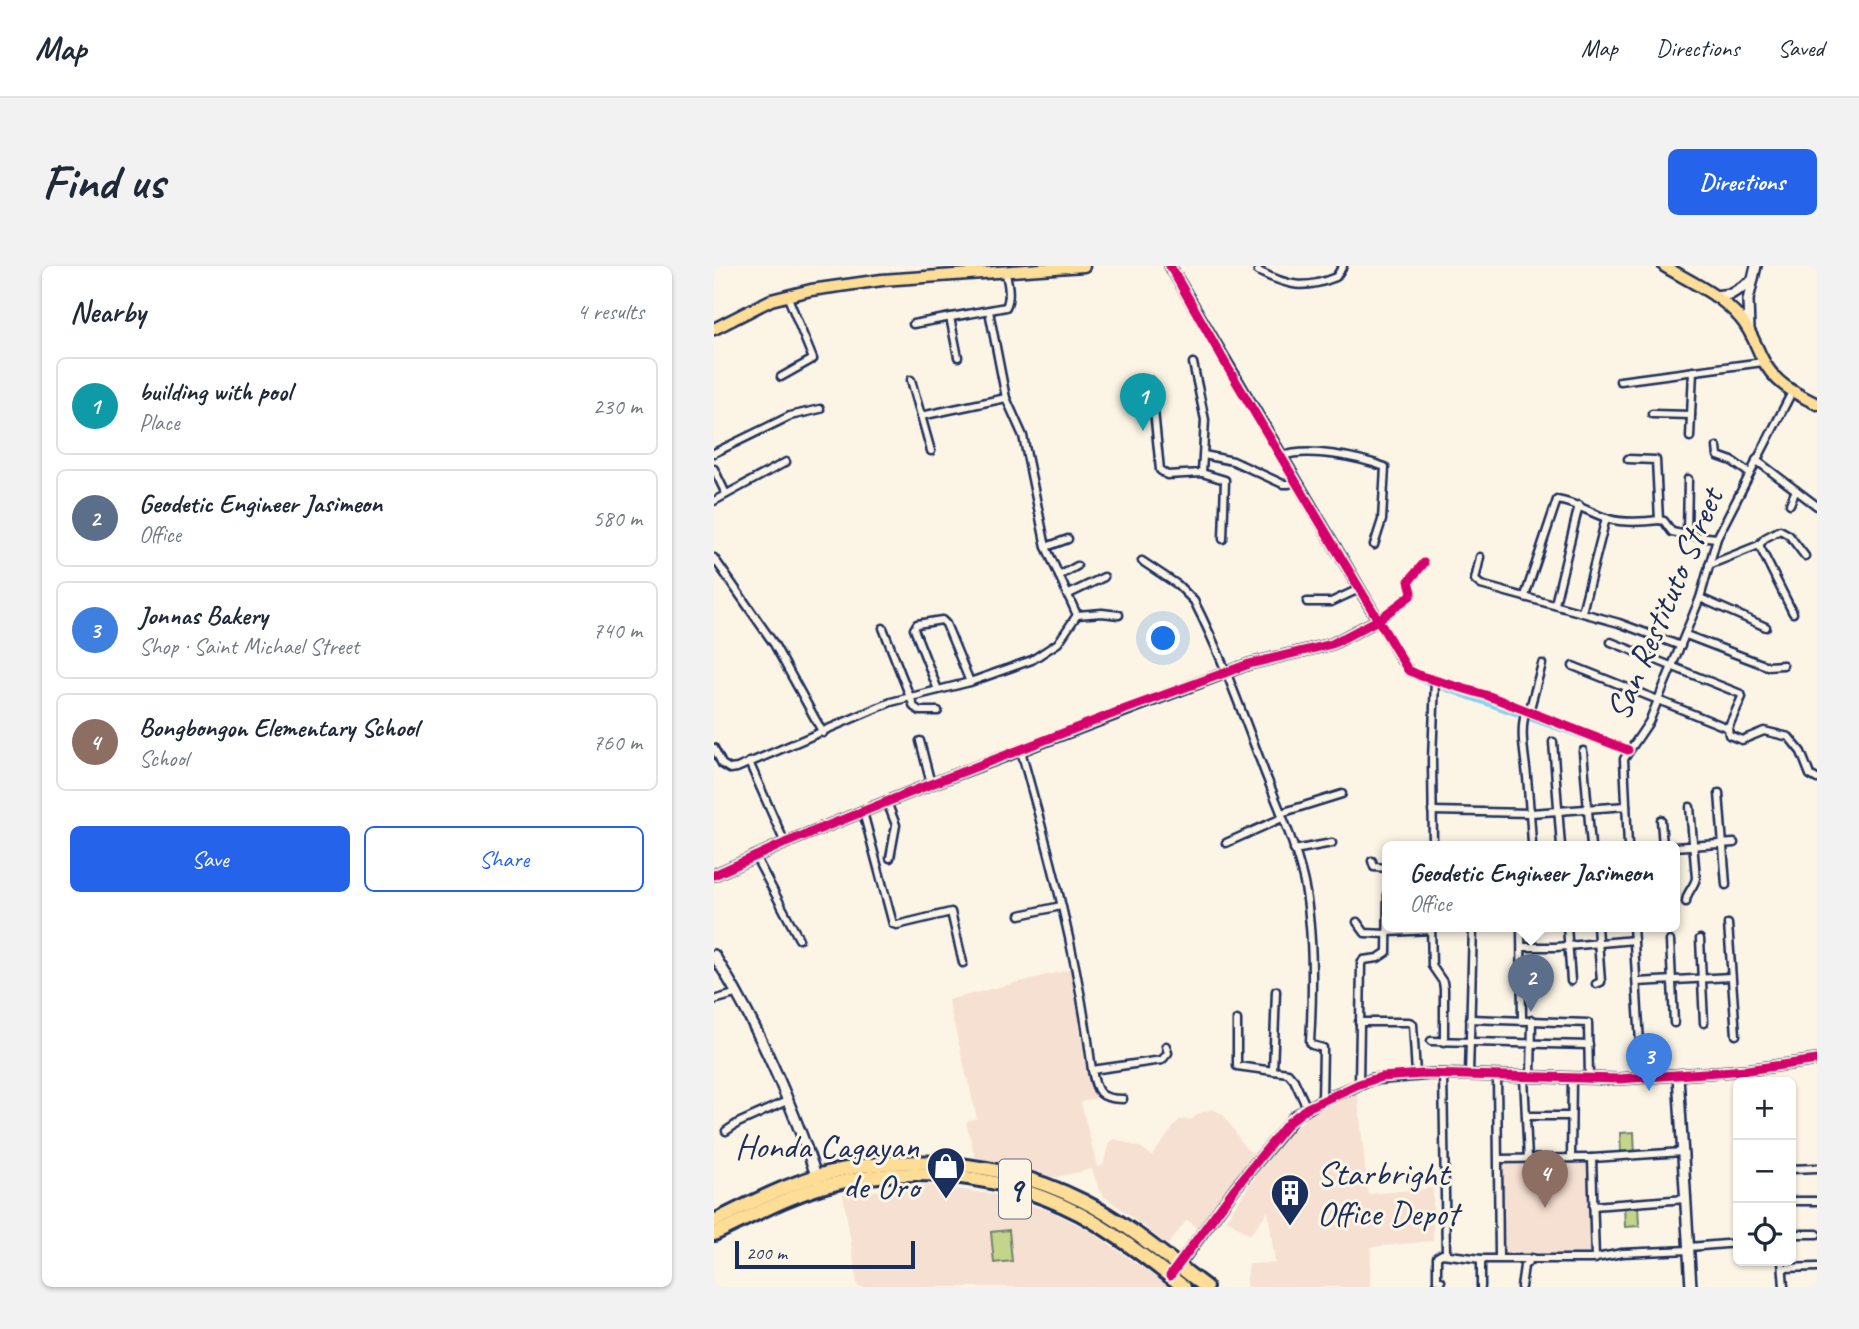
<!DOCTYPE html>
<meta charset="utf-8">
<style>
:root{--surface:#fff;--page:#f2f2f3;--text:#1f2937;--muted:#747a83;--line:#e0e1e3;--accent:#2563eb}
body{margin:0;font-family:Caveat,sans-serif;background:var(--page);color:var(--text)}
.controls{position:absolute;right:21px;bottom:21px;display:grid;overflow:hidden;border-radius:10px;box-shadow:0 2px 5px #0004}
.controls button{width:63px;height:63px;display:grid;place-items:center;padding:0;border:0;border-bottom:2px solid var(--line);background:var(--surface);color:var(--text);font:35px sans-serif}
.scale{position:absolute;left:21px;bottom:18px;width:180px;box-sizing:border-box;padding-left:7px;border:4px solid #1b2f5e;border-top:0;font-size:19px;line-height:24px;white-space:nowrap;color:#1b2f5e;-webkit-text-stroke:5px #fcf5e5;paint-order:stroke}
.you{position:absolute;left:450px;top:373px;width:24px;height:24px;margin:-18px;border:5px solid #fff;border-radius:50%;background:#1a73e8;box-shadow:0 0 0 10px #1a73e833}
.badge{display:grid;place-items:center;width:46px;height:46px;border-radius:50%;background:var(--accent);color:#fff;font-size:23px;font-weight:700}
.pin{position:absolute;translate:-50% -58px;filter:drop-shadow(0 2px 4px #0008)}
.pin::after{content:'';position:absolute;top:37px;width:24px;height:21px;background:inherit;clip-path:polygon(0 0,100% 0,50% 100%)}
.popup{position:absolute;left:668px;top:575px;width:298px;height:91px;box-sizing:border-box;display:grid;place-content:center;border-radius:10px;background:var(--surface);filter:drop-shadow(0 2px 5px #0005);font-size:23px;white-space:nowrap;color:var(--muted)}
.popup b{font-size:26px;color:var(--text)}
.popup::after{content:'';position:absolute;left:50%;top:100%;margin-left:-14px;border:14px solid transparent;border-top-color:var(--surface)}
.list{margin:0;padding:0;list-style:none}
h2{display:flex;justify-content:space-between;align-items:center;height:91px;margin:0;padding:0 28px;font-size:30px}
h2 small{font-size:23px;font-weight:400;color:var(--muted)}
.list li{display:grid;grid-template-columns:46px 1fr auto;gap:21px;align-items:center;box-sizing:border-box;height:98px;margin:0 14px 14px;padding:0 14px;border:2px solid var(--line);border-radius:10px}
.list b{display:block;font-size:26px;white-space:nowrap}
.list p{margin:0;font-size:23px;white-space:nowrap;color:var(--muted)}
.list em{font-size:23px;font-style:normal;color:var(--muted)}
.actions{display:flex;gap:14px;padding:21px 28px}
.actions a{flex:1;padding:16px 0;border:2px solid var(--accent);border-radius:10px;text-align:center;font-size:24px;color:var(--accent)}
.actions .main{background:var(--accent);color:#fff}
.icon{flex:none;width:38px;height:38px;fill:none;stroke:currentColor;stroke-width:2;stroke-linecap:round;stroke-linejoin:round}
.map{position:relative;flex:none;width:1103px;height:1021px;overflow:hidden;border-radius:10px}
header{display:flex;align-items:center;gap:42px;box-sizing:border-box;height:98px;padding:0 35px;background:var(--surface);border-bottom:2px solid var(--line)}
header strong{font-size:33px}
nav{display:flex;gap:38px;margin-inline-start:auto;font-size:24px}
.intro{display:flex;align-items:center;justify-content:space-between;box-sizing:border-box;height:168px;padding:0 42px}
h1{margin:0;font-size:49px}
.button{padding:18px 32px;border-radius:10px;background:var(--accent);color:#fff;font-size:24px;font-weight:700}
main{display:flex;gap:42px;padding:0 42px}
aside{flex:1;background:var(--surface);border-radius:10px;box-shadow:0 2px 5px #0004}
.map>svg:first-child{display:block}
</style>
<header>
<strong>Map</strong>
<nav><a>Map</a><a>Directions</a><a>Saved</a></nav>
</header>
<div class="intro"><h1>Find us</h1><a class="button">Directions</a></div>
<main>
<aside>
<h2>Nearby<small>4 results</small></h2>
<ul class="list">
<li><span class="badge" style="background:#0f9aa8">1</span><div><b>building with pool</b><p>Place</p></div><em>230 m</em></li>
<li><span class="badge" style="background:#5c6f8a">2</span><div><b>Geodetic Engineer Jasimeon</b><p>Office</p></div><em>580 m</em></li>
<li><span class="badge" style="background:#3f7fe0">3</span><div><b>Jonnas Bakery</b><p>Shop · Saint Michael Street</p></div><em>740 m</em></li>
<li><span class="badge" style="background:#8d6e63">4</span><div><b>Bongbongon Elementary School</b><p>School</p></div><em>760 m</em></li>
</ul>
<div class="actions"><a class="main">Save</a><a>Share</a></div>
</aside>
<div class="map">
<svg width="1103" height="1021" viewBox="0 0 1103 1021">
<rect width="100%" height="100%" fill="#fcf5e5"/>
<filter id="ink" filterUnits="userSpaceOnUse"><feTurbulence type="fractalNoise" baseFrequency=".0143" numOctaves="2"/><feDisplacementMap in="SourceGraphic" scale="14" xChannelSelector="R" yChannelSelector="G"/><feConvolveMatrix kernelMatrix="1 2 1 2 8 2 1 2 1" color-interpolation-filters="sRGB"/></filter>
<g filter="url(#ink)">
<g fill="#f6e0d2">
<polygon points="357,703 370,756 364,758 382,832 367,836 383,901 389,899 395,876 398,874 401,873 428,882 438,890 465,854 479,853 483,848 498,843 509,848 532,883 545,890 489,967 473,954 454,979 386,927 378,903 338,912 261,891 252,856 263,852 234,734"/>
<polygon points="643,823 654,928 719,922 719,975 657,981 656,1021 532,1021 535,998 561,997 554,945 536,969 512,953 558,887 577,865 599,846"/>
<polygon points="874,895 879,988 789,987 784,897"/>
<polygon points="214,919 282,929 339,946 378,966 455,1021 144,1021 129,928"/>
</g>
<g fill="#c4d488" stroke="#708273" stroke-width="2">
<polygon points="920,866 921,890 907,891 906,867"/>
<polygon points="924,938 925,960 911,961 910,939"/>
<polygon points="295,964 298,995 280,997 277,966"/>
</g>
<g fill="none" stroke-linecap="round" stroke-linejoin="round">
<polyline stroke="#5f8fb4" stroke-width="2" points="452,1 574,209"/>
<g stroke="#8ccfed" stroke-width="6">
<polyline points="686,396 694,408 719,419"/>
<polyline points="730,422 907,484"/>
</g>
<g stroke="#1b2f5e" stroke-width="11">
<g id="street">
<path d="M544,5C574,20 590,24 622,11L629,0"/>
<polyline points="236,51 244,91"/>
<path d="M199,58L292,41C297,31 294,15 291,5"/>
<polyline points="67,111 99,93 73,29"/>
<polyline points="197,114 217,185"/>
<polyline points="437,115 446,204 453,209 488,207 491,154 479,97"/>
<polyline points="906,115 1049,96"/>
<polyline points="938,148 977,149"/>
<polyline points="207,150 292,132"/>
<polyline points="976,171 979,105"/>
<polyline points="1003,181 1004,190 1018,195 1035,207"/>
<polyline points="0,187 76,150 106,143"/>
<polyline points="490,189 519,195 569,218 575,218 582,214"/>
<path d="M568,190C595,181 644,191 671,201L668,254L660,279"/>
<polyline points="914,193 942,194 945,254 950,255 958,266 973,269"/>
<polyline points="1042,194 1103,240"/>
<polyline points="0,203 12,228"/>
<polyline points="488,207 511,214 509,273"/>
<polyline points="974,213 973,269 1003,272"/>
<polyline points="0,235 72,196"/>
<polyline points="1076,238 1082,224"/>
<polyline points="1045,279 1079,347"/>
<polyline points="332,281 354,273"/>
<polyline points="766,291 761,314 767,319 905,357 967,380"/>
<polyline points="0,292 60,378 109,467"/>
<path d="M428,295L464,319L480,335C508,390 529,449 551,507C566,545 585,586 592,627C600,676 599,727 596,776L598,779L609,782L608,834"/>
<polyline points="710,297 695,315 698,326 696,330 664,354 687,395 699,407 775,430 914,484"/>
<polyline points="995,299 1045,279 1051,272 1066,264 1075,269 1091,290"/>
<polyline points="345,310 363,300"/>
<polyline points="353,329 390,311"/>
<path d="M811,330L843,234C863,237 876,247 895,253C908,257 931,256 945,254"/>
<polyline points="986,332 1052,361"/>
<polyline points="593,336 617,336 645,323"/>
<polyline points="841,338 865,239"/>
<polyline points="868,346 892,252"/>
<polyline points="363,349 388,347 405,349"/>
<polyline points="169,362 200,441 206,445 224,445"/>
<polyline points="972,369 1053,400 1069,399"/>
<polyline points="897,376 1027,428 1028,431 1014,462 1015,469 1028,474 1050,465 1075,471 1087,486 1096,509 1103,513"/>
<polyline points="859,400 1014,462"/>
<polyline points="224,424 200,363 203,358 228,354 232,358 256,416"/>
<path d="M812,444C805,466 811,489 813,511C815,534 817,556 818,579"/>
<polyline points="815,446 828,398"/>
<polyline points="206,475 217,518"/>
<polyline points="839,476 847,580"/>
<polyline points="0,482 8,498 16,503 23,502 177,436 256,416 318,394 344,377 363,349 332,281 309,170 292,132 275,45"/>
<path d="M307,485C336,589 365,696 378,804L448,794L454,787L452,780"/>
<polyline points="869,485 877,580"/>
<polyline points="35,496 71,577"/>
<polyline points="1005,527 1012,619"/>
<polyline points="173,536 182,559 176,592"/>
<polyline points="718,545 817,547 912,540"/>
<polyline points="149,546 179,658 183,659 237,646 249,697"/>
<polyline points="567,547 628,528"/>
<polyline points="947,554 949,580"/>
<polyline points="512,577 568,552"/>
<polyline points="719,580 718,494 721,414"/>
<polyline points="914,580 910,493 935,456 986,332 1003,272 1078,126"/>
<polyline points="960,581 1020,577"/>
<polyline points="580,584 618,577"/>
<polyline points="41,590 85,673"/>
<polyline points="658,595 660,601 674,602"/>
<path d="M972,636C972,626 980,622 982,612L976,541"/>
<polyline points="306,649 347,640"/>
<polyline points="643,656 651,667 673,668"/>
<polyline points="1014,658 1022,769"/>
<polyline points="717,660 718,700 729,716 730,723 730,776"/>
<polyline points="807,660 808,754"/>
<polyline points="853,660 857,715"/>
<polyline points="919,660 928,811"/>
<polyline points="674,666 717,664"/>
<polyline points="986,673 990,757"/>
<polyline points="956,675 960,757"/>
<polyline points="808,681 842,681 920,674"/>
<polyline points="923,716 1017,711"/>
<polyline points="882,718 887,716 883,660"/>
<polyline points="0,734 24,727"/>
<polyline points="756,753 874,757 875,813"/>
<polyline points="523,754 523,800 574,807 580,814 593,842"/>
<polyline points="645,756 695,756 699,758 702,808"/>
<polyline points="717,775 875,779"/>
<path d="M378,804C382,826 385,833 409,833"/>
<polyline points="559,805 562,725"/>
<polyline points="729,808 732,988"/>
<polyline points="755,809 759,660"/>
<polyline points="783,810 785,991"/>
<polyline points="810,811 814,893"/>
<polyline points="817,811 818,754"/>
<polyline points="645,818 647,698 649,694 664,692 673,686 674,626"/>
<polyline points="813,850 857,850"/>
<polyline points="12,865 24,857 75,834"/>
<polyline points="857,892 858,812"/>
<polyline points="785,893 878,892"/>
<polyline points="1077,903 1103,902"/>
<polyline points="1077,935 1103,935"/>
<polyline points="879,940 972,933"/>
<polyline points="1077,968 1103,968"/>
<polyline points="975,981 1024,977"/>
<polyline points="881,993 878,892 969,886"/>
<polyline points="1068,995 1070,1021"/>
<polyline points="1069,1002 1103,1001"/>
<polyline points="727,1015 723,1014 723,991 728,988 767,993 877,993 908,987 975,984"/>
<polyline points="767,1021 767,993"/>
<polyline points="807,1021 810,1000 818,992"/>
</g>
</g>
<g stroke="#1b2f5e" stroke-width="14">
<g id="secondary">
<polyline points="1000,30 1017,28 1036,16"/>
<polyline points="1035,64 1034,34 1042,0"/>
<polyline points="0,609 71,577 217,518 535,398 618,378 664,354 456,0"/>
<path d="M0,689C45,760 77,836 104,915"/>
<polyline points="964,809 977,1021"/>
<polyline points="462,1003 521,922 581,850 608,834 659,813 717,808 905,813 1033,804 1103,794"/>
</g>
</g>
<g stroke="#1b2f5e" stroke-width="15">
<g id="primary">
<path d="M950,0C975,15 1007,29 1026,52C1036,63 1041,77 1047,90C1059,116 1078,126 1103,138"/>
<polyline points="0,63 57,34 97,24 168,14 370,0"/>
</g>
</g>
<g stroke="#1b2f5e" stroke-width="18">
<g id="highway">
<path d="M0,955C33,939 67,921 103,910C189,885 290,895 369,935C413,957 452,991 492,1021"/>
<path d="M0,968C35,952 70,932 107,921C193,897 287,907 366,948C403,968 437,996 470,1021"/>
</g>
</g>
<use href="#street" stroke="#fcf5e5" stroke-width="6"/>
<use href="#secondary" stroke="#fcf5e5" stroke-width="9"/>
<use href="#primary" stroke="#fedd96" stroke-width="10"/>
<use href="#highway" stroke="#fedd96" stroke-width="12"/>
<g stroke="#fcf5e5" stroke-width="13">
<g id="cycleway">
<polyline points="456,0 514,102 694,404 707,410 775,430 914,484"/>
<polyline points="0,609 71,577 217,518 406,445 535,398 618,378 664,354 696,330 698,326 695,315 710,297"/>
<polyline points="456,1010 521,922 575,856 593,842 645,818 667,811 709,808 905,813 1033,804 1103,794"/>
</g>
</g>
<use href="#cycleway" stroke="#d6006c" stroke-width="9"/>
</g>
</g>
<defs>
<g id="shop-pin" transform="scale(2.0125)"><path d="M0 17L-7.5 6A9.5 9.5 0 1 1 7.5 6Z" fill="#1b2f5e" stroke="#fcf5e5"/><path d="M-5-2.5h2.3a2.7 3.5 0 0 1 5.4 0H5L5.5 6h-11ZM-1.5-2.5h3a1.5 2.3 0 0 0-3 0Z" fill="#fff"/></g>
<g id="building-pin" transform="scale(2.0125)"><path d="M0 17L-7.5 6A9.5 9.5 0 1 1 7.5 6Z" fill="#1b2f5e" stroke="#fcf5e5"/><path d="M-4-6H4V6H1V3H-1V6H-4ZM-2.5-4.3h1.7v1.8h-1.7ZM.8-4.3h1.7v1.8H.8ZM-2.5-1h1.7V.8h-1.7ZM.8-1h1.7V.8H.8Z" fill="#fff"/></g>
</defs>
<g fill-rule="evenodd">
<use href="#shop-pin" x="232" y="900"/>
<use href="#building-pin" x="576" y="927"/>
</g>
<g text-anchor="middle" stroke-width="6" stroke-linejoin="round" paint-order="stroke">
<rect fill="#fcf5e5" stroke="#5e6a86" stroke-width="2" x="285" y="893.5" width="32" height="59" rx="5"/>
<g font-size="33" font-weight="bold" fill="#1b2f5e">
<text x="301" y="935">9</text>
</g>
<g font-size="35" fill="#1b2f5e" stroke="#fcf5e5">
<text transform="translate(950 338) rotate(-67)" y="12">San Restituto Street</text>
</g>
<g font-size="35" fill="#1b2f5e" stroke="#fcf5e5" text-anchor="end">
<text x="205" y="892">Honda Cagayan<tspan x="205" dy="40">de Oro</tspan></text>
<text x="603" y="919" text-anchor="start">Starbright<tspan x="603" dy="40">Office Depot</tspan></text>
</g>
</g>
</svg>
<div class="controls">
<button>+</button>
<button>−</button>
<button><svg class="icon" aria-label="locate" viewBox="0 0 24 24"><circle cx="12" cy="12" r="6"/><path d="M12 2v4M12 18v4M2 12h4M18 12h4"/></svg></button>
</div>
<div class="scale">200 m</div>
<div class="you"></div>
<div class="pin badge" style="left:429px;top:165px;background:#0f9aa8">1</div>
<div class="pin badge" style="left:817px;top:746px;background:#5c6f8a">2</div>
<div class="popup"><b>Geodetic Engineer Jasimeon</b>Office</div>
<div class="pin badge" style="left:935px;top:825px;background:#3f7fe0">3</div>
<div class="pin badge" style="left:831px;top:942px;background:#8d6e63">4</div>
</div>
</main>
